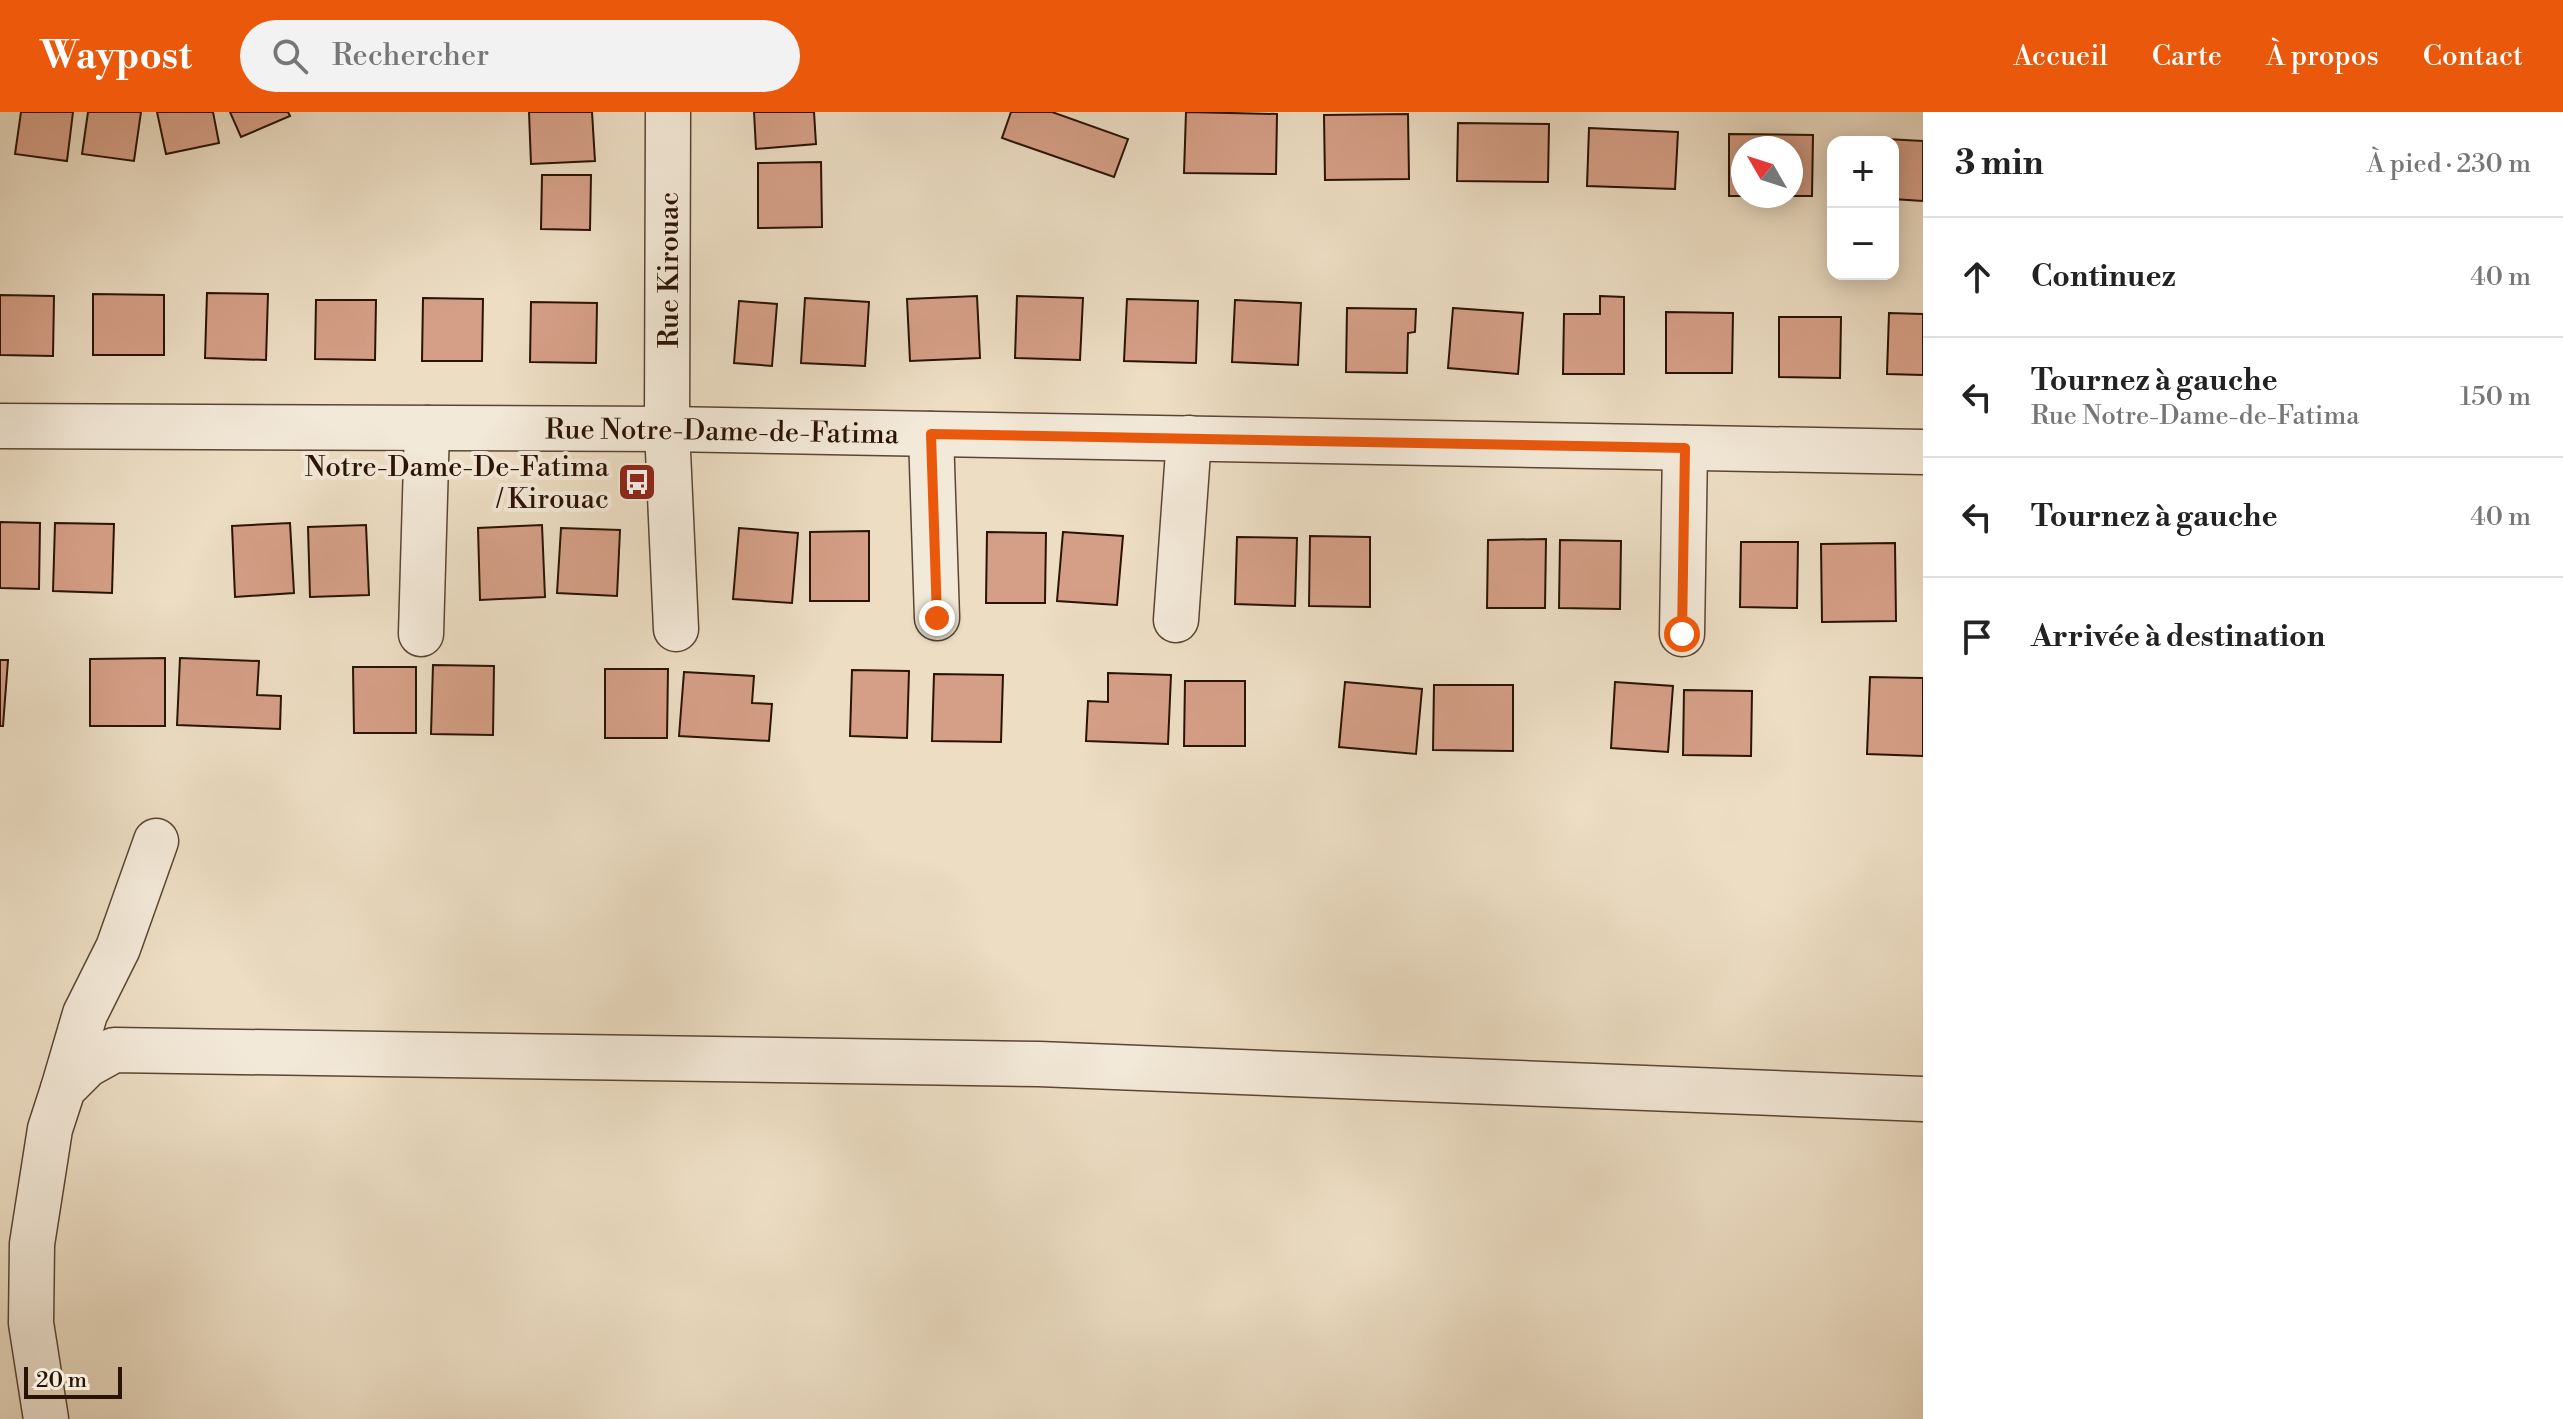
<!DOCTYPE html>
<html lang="fr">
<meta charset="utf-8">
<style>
:root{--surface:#fff;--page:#f2f2f2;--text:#222;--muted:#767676;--line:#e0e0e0;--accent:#ea580c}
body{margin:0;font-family:"Libre Bodoni",serif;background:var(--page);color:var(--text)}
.controls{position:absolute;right:24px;top:24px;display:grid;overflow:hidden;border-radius:16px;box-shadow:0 4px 20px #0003}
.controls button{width:72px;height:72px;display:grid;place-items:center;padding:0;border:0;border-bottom:2px solid var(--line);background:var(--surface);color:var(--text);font:40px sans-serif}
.compass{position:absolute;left:1731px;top:24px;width:72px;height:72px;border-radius:50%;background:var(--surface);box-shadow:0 4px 20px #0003;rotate:309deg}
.scale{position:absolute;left:24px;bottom:20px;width:98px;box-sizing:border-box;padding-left:8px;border:4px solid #2a1303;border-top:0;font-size:22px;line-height:28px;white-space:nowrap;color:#2a1303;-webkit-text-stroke:6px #f3e9d8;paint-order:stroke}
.stop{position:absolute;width:24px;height:24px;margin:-18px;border:6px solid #ea580c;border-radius:50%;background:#fff}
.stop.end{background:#ea580c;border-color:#fff;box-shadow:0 2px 8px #0008}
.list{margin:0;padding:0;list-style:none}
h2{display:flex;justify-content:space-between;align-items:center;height:104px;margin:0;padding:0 32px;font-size:34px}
h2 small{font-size:26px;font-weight:400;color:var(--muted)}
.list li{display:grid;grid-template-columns:52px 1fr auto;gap:24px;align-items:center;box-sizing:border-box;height:120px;padding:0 32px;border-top:2px solid var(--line)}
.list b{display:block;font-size:30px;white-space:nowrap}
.list p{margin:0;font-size:26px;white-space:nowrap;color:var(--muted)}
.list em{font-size:26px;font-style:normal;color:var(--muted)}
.icon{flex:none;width:44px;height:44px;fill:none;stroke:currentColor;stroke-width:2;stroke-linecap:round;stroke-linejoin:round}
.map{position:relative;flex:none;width:1923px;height:1307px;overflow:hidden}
header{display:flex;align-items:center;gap:48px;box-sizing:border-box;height:112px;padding:0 40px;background:var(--accent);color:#fff}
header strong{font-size:38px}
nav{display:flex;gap:44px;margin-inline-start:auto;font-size:28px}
.search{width:560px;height:72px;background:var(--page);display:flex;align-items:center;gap:20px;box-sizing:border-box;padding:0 28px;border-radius:44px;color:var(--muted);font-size:30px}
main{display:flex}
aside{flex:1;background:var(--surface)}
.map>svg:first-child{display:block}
</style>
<header>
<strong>Waypost</strong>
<div class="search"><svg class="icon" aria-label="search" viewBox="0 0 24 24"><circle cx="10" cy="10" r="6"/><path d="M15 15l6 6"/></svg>Rechercher</div>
<nav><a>Accueil</a><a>Carte</a><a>À propos</a><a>Contact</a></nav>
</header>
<main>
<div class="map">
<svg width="1923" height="1307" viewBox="0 0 1923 1307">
<rect width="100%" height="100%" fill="#ecddc3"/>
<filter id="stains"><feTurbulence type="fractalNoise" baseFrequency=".0025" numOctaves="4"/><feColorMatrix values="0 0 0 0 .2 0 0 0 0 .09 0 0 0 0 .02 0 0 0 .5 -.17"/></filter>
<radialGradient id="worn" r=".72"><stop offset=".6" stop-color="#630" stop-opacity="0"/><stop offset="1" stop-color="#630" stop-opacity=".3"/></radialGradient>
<g fill="#d59f87" stroke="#2a1303" stroke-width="2">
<polygon points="21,0 73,0 67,49 15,42"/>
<polygon points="88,0 141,0 134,49 82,42"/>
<polygon points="157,0 213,0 219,31 166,42"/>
<polygon points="230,0 288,0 290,4 241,25"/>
<polygon points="529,0 592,0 595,49 531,52"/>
<polygon points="754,0 814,0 816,32 756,37"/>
<polygon points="1011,0 1052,0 1128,27 1114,65 1002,26"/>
<polygon points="1186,0 1277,2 1276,62 1184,61"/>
<polygon points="1408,2 1409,67 1325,68 1324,3"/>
<polygon points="1458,11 1549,12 1548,70 1457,69"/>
<polygon points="1589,16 1678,20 1675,77 1587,74"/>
<polygon points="1729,22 1813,23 1812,84 1791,84 1791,36 1743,36 1743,84 1729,84"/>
<polygon points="1868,26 1923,29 1923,89 1893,87 1893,30 1868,30"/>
<polygon points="821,50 822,115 758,116 758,51"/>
<polygon points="542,63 591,63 590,118 541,117"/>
<polygon points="207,181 268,182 266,248 205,246"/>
<polygon points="93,182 164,183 164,243 93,243"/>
<polygon points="0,183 54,184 53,244 0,243"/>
<polygon points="977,184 980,246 910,249 907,187"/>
<polygon points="1017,184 1083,186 1080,248 1015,246"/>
<polygon points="1600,184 1624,185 1624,262 1563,262 1564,202 1600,202"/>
<polygon points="423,186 483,187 482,249 422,249"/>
<polygon points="805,186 869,190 865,254 801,251"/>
<polygon points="1127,187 1198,189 1196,251 1124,249"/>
<polygon points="316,188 376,188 375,248 315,247"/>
<polygon points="1235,188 1301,191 1298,253 1232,250"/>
<polygon points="739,189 777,192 772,254 734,251"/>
<polygon points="531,190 597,191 596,251 530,250"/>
<polygon points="1347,196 1416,197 1415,220 1408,221 1407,261 1346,260"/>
<polygon points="1453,196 1523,201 1518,262 1448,256"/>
<polygon points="1666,200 1733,201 1732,261 1666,261"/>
<polygon points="1889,201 1923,202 1923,263 1887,262"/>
<polygon points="1779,205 1841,205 1840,266 1779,265"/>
<polygon points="0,410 40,411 39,477 0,476"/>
<polygon points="55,411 114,412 112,481 53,479"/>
<polygon points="290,411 294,481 235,485 232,414"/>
<polygon points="366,413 369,483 310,485 308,415"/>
<polygon points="542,413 545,485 480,488 478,416"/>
<polygon points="561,416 620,418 617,484 557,481"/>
<polygon points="739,416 798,421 792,491 733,487"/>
<polygon points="869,419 869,489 810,489 810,420"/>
<polygon points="987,420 1046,421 1045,491 986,491"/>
<polygon points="1063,420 1123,424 1117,493 1057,489"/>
<polygon points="1310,424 1370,425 1370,495 1309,494"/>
<polygon points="1237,425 1297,426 1295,494 1235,492"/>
<polygon points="1546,427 1545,496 1487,496 1488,428"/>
<polygon points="1560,428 1621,429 1620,497 1559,496"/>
<polygon points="1741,430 1798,430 1797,496 1740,495"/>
<polygon points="1895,431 1896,509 1822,510 1821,432"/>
<polygon points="165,546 165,614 90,614 90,547"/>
<polygon points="180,546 259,549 257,583 281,584 280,617 177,613"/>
<polygon points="0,548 8,548 3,614 0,614"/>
<polygon points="433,553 494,554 493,623 431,622"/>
<polygon points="353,555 416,555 416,621 354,621"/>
<polygon points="605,557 668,557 667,626 605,626"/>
<polygon points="852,558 909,559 907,626 850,624"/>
<polygon points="684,560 754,564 752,591 772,592 769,629 679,624"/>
<polygon points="1108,561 1171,563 1168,632 1086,629 1088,589 1108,590"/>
<polygon points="934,562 1003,563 1001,630 932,629"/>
<polygon points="1870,565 1923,566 1923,644 1867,642"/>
<polygon points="1185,569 1245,569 1245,634 1184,634"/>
<polygon points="1345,570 1422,577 1416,642 1339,635"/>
<polygon points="1615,570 1673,574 1668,640 1611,636"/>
<polygon points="1434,573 1513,573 1513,639 1433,638"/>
<polygon points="1684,578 1752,579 1751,644 1683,643"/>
</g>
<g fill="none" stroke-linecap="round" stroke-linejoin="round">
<g stroke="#5a4633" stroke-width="47">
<g id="minor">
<polyline points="668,0 667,317 676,517"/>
<path id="s1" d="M0,314L667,317L1923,340"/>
<polyline points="931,322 937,506"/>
<polyline points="1176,508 1189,326"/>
<polyline points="421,522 427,316"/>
<polyline points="1682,522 1685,336"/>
<polyline points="63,977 85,902 118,836 156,729"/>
<polyline points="46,1307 31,1211 32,1132 50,1017 63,977 87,953 114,938 1039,952 1923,987"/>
</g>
</g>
<use href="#minor" stroke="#f3e9d8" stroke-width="44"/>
</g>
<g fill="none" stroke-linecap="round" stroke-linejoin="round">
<polyline stroke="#ea580c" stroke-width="10" points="937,506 931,322 1685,336 1682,522"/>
</g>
<defs>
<g id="bus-square" transform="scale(2)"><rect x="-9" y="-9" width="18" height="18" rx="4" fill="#8f2418" stroke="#f3e9d8"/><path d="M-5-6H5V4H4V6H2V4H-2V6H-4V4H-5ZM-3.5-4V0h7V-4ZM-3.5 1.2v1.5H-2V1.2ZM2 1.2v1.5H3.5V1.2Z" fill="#fff"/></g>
</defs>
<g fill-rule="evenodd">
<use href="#bus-square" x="637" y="370"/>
</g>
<g text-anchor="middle" stroke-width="8" stroke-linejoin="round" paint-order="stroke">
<g font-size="28" fill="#2a1303" stroke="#f3e9d8">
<text transform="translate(668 158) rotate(-90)" y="10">Rue Kirouac</text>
<text dy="10" stroke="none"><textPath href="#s1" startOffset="722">Rue Notre-Dame-de-Fatima</textPath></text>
</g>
<g font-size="28" fill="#2a1303" stroke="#f3e9d8" text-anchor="end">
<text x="609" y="364">Notre-Dame-De-Fatima<tspan x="609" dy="32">/ Kirouac</tspan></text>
</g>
</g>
<rect width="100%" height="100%" filter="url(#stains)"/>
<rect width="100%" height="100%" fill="url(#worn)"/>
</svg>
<div class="controls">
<button>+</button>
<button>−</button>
</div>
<svg class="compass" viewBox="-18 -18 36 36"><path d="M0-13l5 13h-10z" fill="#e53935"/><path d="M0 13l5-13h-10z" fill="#767676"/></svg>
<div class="scale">20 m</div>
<div class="stop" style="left:1682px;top:522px"></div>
<div class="stop end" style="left:937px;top:506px"></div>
</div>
<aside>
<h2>3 min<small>À pied · 230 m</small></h2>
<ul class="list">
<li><svg class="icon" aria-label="ahead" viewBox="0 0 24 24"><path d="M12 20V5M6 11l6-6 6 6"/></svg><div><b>Continuez</b></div><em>40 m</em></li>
<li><svg class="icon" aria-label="left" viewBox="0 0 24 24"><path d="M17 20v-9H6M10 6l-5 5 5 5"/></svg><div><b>Tournez à gauche</b><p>Rue Notre-Dame-de-Fatima</p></div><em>150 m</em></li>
<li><svg class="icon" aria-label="left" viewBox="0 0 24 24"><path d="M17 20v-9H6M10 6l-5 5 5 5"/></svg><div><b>Tournez à gauche</b></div><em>40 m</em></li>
<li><svg class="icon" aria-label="arrive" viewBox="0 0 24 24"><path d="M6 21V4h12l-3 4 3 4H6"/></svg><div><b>Arrivée à destination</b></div></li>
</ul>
</aside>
</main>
